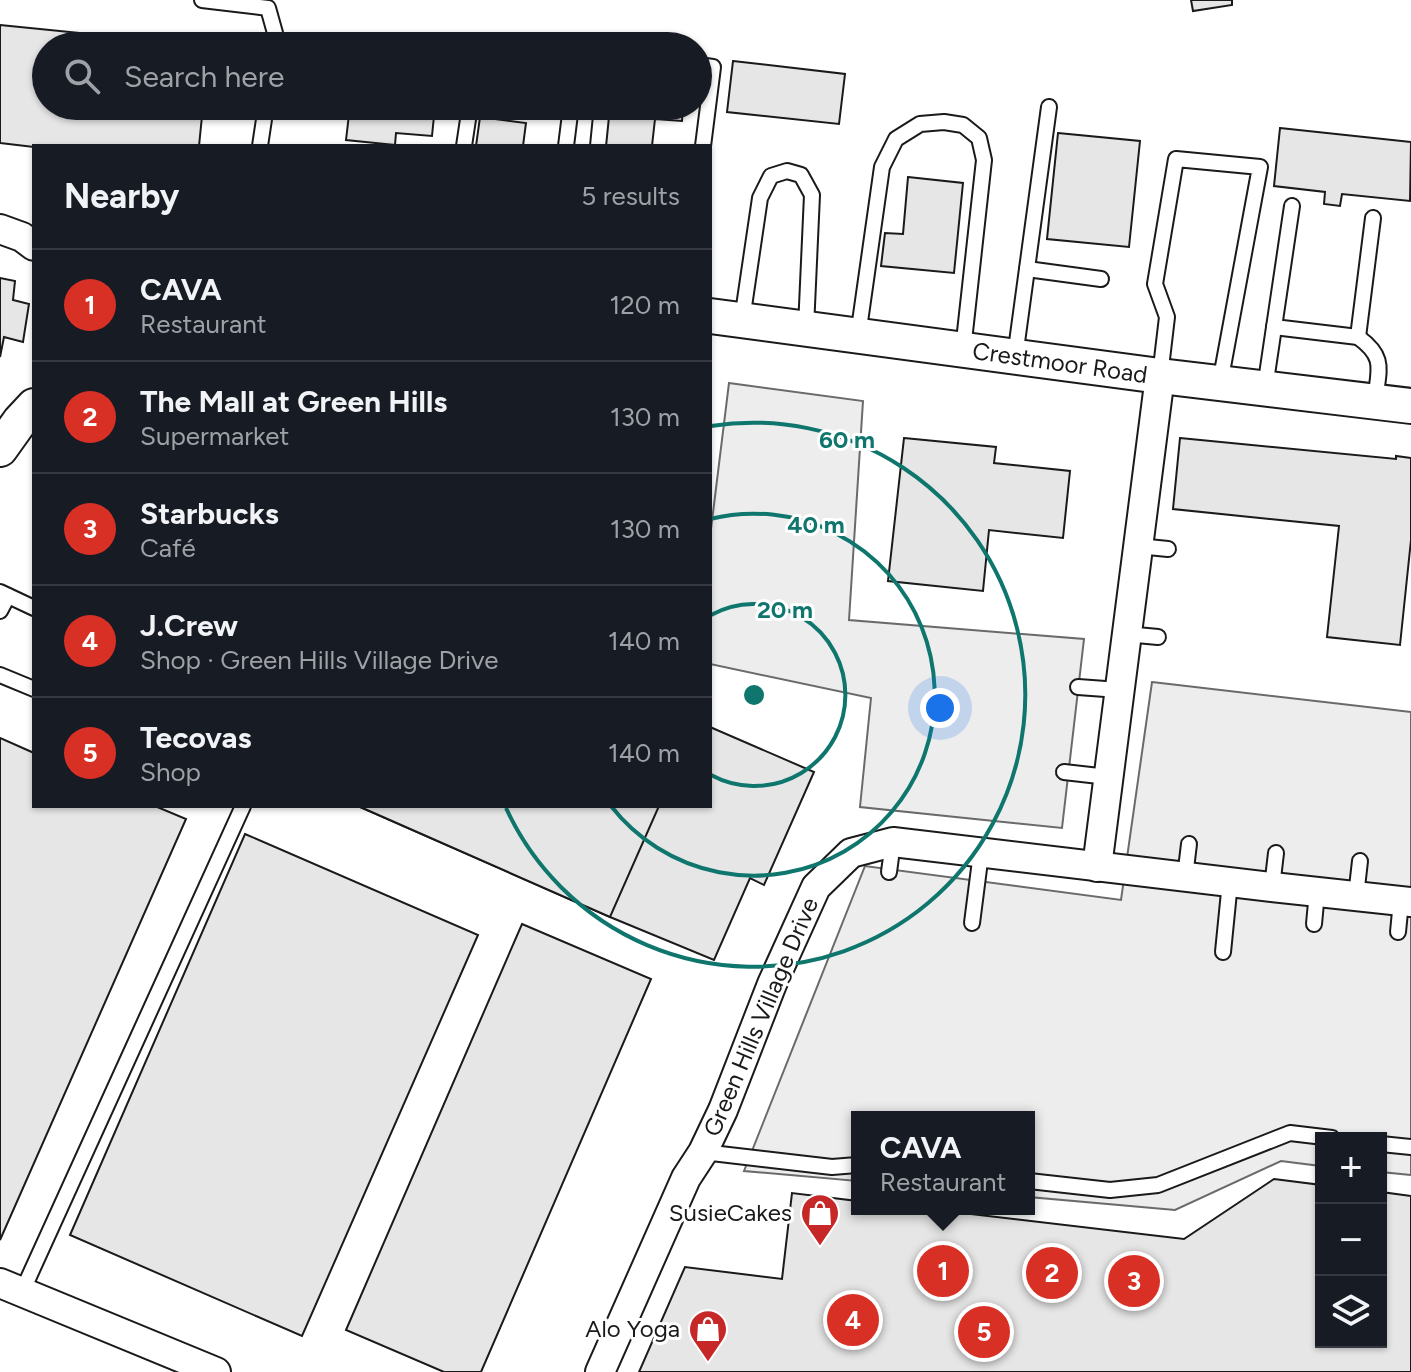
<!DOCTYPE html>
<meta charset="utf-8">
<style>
:root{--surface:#171b24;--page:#242831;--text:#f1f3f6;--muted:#9ea1a6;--line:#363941;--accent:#d93025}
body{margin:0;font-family:Figtree,sans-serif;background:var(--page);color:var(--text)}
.controls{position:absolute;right:24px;bottom:24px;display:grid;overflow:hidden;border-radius:0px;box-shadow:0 2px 6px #0004}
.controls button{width:72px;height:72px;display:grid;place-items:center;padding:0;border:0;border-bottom:2px solid var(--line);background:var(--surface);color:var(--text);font:40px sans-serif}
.you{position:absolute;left:940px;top:708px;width:28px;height:28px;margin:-20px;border:6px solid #fff;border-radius:50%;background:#1a73e8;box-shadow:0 0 0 12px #1a73e833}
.badge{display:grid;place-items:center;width:52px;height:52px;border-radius:50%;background:var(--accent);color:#fff;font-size:26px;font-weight:700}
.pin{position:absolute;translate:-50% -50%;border:4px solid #fff;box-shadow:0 2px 8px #0006}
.popup{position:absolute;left:851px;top:1111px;width:184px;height:104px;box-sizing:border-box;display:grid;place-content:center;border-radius:0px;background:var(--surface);filter:drop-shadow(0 2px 6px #0005);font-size:26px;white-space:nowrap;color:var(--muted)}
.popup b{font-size:30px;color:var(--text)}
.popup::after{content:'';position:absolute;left:50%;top:100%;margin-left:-16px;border:16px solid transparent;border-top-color:var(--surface)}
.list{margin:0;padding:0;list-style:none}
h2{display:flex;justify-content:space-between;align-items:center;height:104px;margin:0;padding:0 32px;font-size:34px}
h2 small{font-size:26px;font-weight:400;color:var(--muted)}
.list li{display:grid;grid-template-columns:52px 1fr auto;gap:24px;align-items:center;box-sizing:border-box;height:112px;padding:0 32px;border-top:2px solid var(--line)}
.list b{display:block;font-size:30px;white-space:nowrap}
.list p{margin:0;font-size:26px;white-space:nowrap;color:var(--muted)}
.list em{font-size:26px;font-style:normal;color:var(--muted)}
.icon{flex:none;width:44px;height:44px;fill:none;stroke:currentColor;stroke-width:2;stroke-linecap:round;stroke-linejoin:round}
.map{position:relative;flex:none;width:1411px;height:1372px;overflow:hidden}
.search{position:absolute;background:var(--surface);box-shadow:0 2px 6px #0004;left:32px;top:32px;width:680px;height:88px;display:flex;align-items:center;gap:20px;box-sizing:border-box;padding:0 28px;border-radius:44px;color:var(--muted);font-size:30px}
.panel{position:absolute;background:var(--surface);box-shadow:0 2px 6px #0004;left:32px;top:144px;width:680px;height:664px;border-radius:0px}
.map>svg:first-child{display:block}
</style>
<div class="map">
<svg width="1411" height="1372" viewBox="0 0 1411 1372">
<rect width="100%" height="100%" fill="#fff"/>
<g fill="#ededed" stroke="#6a6a6a" stroke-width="2">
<polygon points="729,383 863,401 849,620 1084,639 1062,828 860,807 871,698 710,664 710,537"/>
<polygon points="1152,682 1411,712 1411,1175 1381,1172 1381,1138 1321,1138 1321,1166 1281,1161 1175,1210 1029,1197 1029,1117 857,1117 857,1181 744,1171 865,866 1121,900"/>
</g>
<g fill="#e6e6e6" stroke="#1a1a1a" stroke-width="2">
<polygon points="1191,0 1232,0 1232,5 1193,11"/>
<polygon points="0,25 209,46 46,46 46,106 203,106 199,146 34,147 0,143"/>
<polygon points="733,61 845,74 839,124 727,112"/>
<polygon points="350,106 435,106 432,136 396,133 395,145 346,140"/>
<polygon points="606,106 683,106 682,121 655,119 652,146 602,146"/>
<polygon points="480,117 526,123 523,146 476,146"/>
<polygon points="1280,128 1411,142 1410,201 1342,194 1340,206 1324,204 1325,192 1274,186"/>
<polygon points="1058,133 1140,141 1129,247 1047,239"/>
<polygon points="908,177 963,183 954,273 881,266 885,233 903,234"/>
<polygon points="0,278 15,281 13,300 29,304 23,342 4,337 0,357"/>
<polygon points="904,438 996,447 994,463 1070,471 1063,538 989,530 983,591 888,581"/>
<polygon points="1180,438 1396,459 1396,456 1411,458 1411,540 1400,645 1327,637 1339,526 1173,509"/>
<polygon points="710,727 814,772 764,885 750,878 714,960 610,917 358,806 710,806"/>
<polygon points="0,738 34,753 34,806 155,806 186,819 0,1240"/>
<polygon points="358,806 659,806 610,917"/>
<polygon points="245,834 478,935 302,1336 70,1235"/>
<polygon points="522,924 651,979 481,1372 444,1372 346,1330"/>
<polygon points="1274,1179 1321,1185 1321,1342 1381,1342 1381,1192 1411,1196 1411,1372 639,1372 685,1267 782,1279 792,1193 857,1201 857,1209 928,1209 1184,1239"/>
</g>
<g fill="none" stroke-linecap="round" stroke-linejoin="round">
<g stroke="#1a1a1a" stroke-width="18">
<g id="service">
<polyline points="202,0 268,8 275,33 273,46"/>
<polyline points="698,65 713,67 703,146"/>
<polyline points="260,146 266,106"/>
<polyline points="464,146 470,106"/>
<polyline points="566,146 571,106"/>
<polyline points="598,146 602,106"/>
<polyline points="1027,269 1101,279"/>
<polyline points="742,320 760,198 771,176 787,171 801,175 812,195 806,328"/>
<polyline points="1274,327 1358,337 1373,218"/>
<polyline points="858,336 882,167 896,139 920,124 944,122 963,125 979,138 984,160 963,350"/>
<path d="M1358,337C1387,358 1378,370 1375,402"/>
<polyline points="1015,357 1049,107"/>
<polyline points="1160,376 1167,317 1155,284 1176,159 1260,167 1220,383"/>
<polyline points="1265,388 1292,206"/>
<polyline points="1138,546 1168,549"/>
<polyline points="0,592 34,608"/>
<polyline points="0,611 8,596"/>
<polyline points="1126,634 1158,637"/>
<polyline points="0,675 34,689"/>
<polyline points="1078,687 1119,690"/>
<polyline points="1064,772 1108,777"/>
<polyline points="889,872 893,842"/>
<polyline points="1185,877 1189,844"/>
<polyline points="1272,887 1276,853"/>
<polyline points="1356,896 1360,861"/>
<polyline points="972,923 981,853"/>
<polyline points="1314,924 1317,892"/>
<polyline points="1398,932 1401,901"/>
<polyline points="1223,952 1230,882"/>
<polyline points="1381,1144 1411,1147"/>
<polyline points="703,1152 832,1167 857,1165"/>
<polyline points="1029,1181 1110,1190 1158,1185 1290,1133 1332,1138"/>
<polyline points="22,1292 243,806"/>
</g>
</g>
<g stroke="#1a1a1a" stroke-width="32">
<g id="minor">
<polyline points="0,229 22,237 34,246"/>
<polyline points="1097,867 1160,376"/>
<polyline points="0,1283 216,1372"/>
<polyline points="600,1372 686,1178 703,1152 723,1110 772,984 816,887 851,853 893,842 1272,887 1411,902"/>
</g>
</g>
<g stroke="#1a1a1a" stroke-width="38">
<g id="tertiary">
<polyline points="710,316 1160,376 1411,406"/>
<polyline points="0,449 20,421 34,406"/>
</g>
</g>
<use href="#service" stroke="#fff" stroke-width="14"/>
<use href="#minor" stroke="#fff" stroke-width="28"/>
<use href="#tertiary" stroke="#fff" stroke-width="34"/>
</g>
<g fill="none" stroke="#0f766e" stroke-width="4">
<path d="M711 615A91 91 0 1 1 711 775"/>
<path d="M710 519A181 181 0 1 1 611 806"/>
<path d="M711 426A272 272 0 1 1 506 808"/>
</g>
<defs>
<g id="shop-pin" transform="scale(2)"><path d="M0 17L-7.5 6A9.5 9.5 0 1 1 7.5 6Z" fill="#c62828" stroke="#fff"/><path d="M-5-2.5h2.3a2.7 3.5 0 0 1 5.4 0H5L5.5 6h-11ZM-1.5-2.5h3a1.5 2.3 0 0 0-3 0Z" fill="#fff"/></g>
</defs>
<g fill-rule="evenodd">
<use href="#shop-pin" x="820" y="1213"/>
<use href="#shop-pin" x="708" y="1329"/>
</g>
<g text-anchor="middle" stroke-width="6" stroke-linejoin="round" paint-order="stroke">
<g font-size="24" fill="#1a1a1a" stroke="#fff">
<text transform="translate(1060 363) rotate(8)" y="8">Crestmoor Road</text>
<text transform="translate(761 1017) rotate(-67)" y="8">Green Hills Village Drive</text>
</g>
<g font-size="24" fill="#1a1a1a" stroke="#fff" text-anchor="end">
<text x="792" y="1221">SusieCakes</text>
<text x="680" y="1337">Alo Yoga</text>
</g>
</g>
<circle cx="754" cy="695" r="12" fill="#0f766e" stroke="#fff" stroke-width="4"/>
<g font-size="24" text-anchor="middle" font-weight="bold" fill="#0f766e" stroke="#fff" stroke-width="6" stroke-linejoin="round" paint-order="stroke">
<text x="847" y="448">60 m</text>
<text x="816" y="533">40 m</text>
<text x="785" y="618">20 m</text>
</g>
</svg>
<div class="controls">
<button>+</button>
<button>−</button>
<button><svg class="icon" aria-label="layers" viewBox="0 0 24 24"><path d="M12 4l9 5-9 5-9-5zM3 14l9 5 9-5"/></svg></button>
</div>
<div class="you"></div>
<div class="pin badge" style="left:943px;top:1271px">1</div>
<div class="popup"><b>CAVA</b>Restaurant</div>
<div class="pin badge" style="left:1052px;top:1273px">2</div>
<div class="pin badge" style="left:1134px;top:1281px">3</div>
<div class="pin badge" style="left:853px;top:1320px">4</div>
<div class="pin badge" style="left:984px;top:1332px">5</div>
<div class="search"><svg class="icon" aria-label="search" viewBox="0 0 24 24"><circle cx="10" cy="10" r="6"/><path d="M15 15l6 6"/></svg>Search here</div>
<section class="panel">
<h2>Nearby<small>5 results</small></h2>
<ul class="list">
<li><span class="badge">1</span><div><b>CAVA</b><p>Restaurant</p></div><em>120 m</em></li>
<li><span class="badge">2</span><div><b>The Mall at Green Hills</b><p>Supermarket</p></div><em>130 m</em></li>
<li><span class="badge">3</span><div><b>Starbucks</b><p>Café</p></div><em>130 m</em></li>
<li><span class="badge">4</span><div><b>J.Crew</b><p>Shop · Green Hills Village Drive</p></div><em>140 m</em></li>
<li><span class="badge">5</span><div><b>Tecovas</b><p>Shop</p></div><em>140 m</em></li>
</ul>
</section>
</div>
